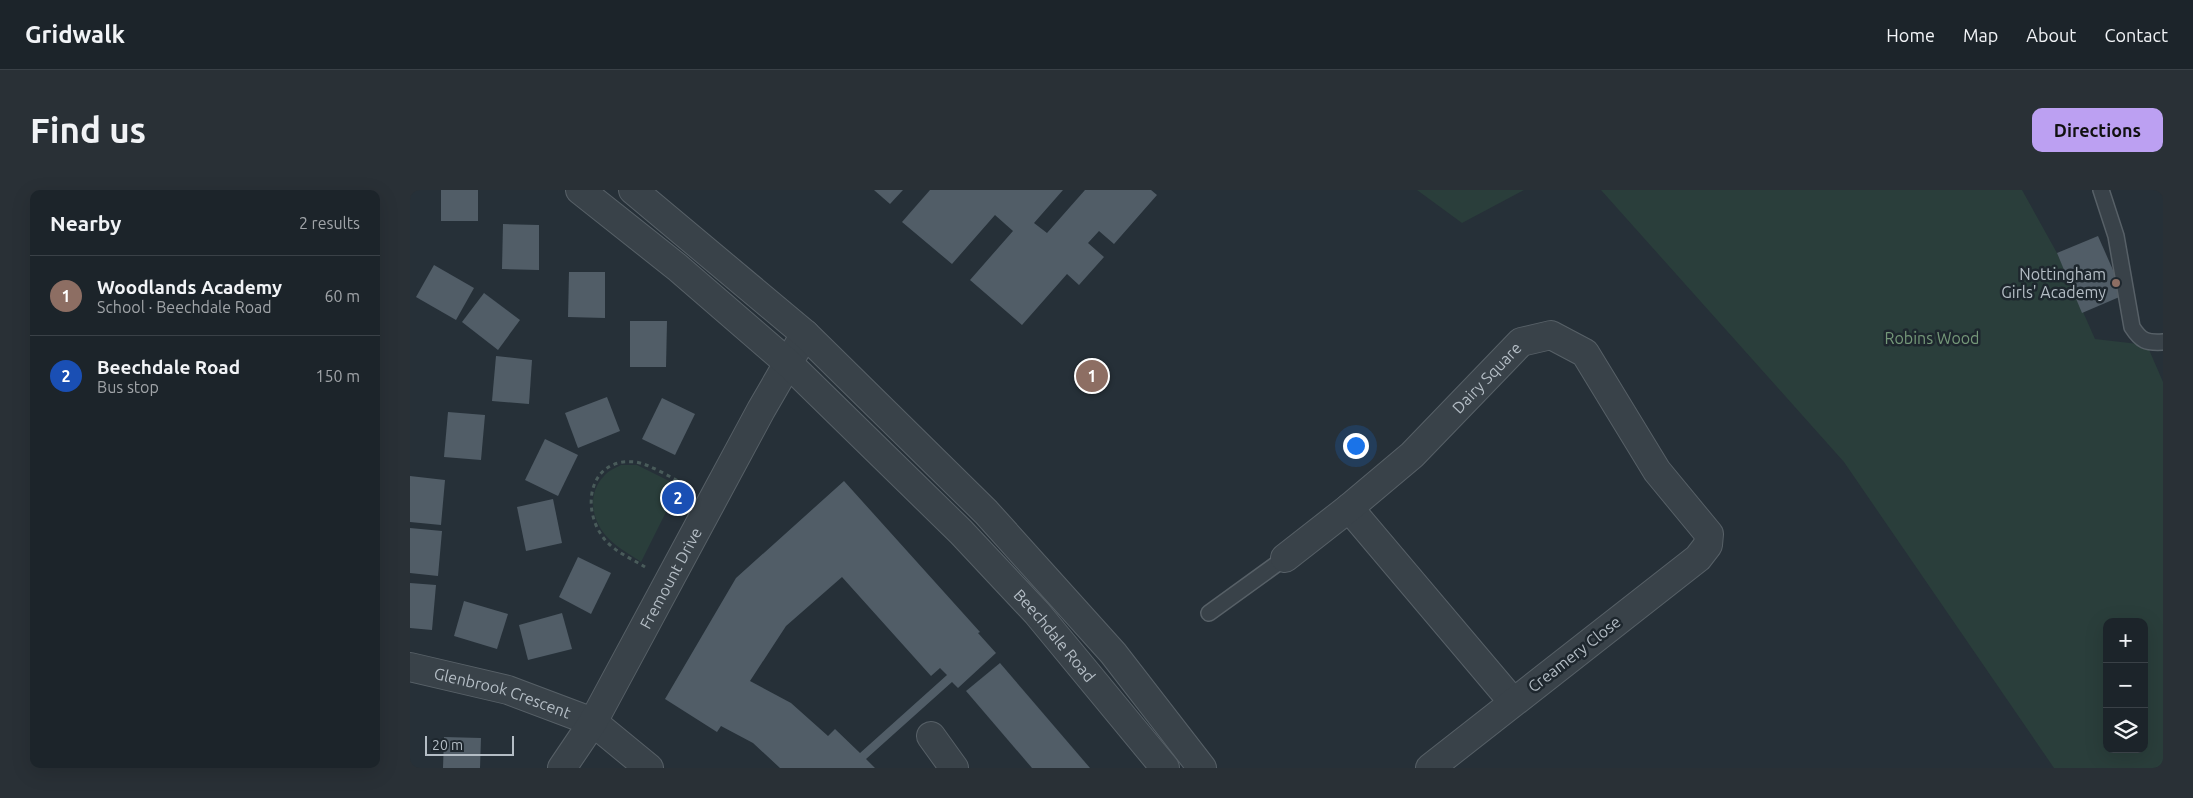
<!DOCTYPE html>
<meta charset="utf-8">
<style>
:root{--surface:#1c242a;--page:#293036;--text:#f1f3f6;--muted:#a0a4a8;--line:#3a4147;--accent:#bca0f2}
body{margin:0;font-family:Ubuntu,sans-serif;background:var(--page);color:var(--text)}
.controls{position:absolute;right:15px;bottom:15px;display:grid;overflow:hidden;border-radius:10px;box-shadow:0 5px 20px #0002}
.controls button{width:45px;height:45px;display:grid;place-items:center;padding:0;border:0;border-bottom:1px solid var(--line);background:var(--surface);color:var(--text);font:25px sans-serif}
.scale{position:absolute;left:15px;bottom:12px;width:89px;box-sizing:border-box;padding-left:5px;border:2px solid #b4bdc5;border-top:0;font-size:14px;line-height:18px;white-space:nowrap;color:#b4bdc5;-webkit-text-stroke:4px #1e272e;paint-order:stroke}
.you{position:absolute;left:945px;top:255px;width:18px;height:18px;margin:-12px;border:4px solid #fff;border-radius:50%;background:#1a73e8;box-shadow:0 0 0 8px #1a73e833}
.badge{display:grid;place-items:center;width:32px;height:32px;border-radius:50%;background:var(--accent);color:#fff;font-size:16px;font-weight:700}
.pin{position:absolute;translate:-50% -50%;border:2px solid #fff;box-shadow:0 1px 5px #0006}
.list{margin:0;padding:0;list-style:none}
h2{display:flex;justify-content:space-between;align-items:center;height:65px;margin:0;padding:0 20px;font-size:21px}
h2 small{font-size:16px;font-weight:400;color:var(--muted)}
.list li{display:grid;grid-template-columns:32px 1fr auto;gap:15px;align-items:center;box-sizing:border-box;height:80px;padding:0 20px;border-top:1px solid var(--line)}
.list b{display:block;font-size:19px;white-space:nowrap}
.list p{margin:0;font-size:16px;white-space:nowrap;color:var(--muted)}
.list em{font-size:16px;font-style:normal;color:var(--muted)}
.icon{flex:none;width:28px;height:28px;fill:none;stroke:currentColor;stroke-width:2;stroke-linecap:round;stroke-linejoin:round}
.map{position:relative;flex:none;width:1753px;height:578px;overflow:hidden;border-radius:10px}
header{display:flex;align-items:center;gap:30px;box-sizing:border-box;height:70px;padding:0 25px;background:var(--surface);border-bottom:1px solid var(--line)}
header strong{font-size:24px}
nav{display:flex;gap:28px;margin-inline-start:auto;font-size:18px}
.intro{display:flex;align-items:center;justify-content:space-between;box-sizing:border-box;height:120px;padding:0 30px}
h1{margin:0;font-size:35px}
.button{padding:12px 22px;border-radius:10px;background:var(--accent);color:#111;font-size:18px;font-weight:700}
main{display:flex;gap:30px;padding:0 30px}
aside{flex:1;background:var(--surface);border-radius:10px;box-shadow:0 5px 20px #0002}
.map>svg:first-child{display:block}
</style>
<header>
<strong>Gridwalk</strong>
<nav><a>Home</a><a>Map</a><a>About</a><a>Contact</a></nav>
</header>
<div class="intro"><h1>Find us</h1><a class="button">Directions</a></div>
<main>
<aside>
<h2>Nearby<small>2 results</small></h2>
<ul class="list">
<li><span class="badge" style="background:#8d6e63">1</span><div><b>Woodlands Academy</b><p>School · Beechdale Road</p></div><em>60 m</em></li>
<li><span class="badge" style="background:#1a4fb4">2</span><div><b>Beechdale Road</b><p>Bus stop</p></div><em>150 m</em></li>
</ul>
</aside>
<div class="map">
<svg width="1753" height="578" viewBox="0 0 1753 578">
<rect width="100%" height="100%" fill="#263038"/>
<g fill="#2a3e3b" fill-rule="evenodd">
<polygon points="1007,0 1114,0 1052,33"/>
<path d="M1191,0H1612L1647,63L1685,149L1737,155L1753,192V578H1644L1434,272ZM1697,432H1734V559H1697Z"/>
<path d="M211,275H227L269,296L231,372C221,365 208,358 199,349C182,332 176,305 194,286C198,281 205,278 211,275Z"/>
</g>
<g fill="#515d67" fill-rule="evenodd">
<rect x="31" y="0" width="37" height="31"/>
<polygon points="464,0 493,0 480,14"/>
<polygon points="520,0 653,0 624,33 637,43 675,0 741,0 747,5 704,54 689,41 678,53 694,67 669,95 657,84 612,135 560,90 603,41 585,25 542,74 492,32"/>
<polygon points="93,34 129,35 129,80 92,79"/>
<polygon points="1688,46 1714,105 1672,123 1647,63"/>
<polygon points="24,75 64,98 46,130 6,107"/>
<polygon points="159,82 195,82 195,128 158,127"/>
<polygon points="74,103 110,130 88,160 52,132"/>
<polygon points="220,131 257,131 256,177 220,177"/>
<polygon points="86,166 122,170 119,214 82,211"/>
<polygon points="197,207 210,241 168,258 155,223"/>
<polygon points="252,208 285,224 265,265 232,249"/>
<polygon points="38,222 75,225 71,270 34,267"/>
<polygon points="135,249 168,265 148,306 115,290"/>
<polygon points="0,286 35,290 31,335 0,332"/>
<path d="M434,291L570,442L568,443L586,463L548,498L542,492L456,569L465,578H370L343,553L311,536L307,542L255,509L326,388ZM432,387L521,486L530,478L537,485L450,563L425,539L418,546L381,513L340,491L376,436Z"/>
<polygon points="143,309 152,353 116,361 107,317"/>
<polygon points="0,338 32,341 28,386 0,383"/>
<polygon points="168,367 201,383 181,424 149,407"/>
<polygon points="0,393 26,395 22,440 0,438"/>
<polygon points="54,411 98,424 87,459 44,446"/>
<polygon points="152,423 162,459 118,470 109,435"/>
<polygon points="590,473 680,578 622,578 556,501"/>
<polygon points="34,547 71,548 70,578 33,578"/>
</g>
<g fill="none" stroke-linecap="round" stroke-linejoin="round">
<g stroke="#576067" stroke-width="18">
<g id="service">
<path d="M1691,0L1706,46L1722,137C1731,151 1736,153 1753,152"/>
<polyline points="799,423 875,368"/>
</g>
</g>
<g stroke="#576067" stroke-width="30">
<g id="minor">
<polyline points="939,318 1103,512"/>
<path id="s1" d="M875,368L939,318L1002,265L1111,152L1141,145L1175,163L1247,281L1299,344L1298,355L1288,368L1020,578"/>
<path id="s2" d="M0,477L98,500L183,532L239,578"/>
<polyline points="521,546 544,578"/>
<path id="s3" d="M152,578L183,532L351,220L395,144"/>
</g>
</g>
<g stroke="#576067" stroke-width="30">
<g id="tertiary">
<path id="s4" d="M170,0L267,77L378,173L551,342L627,423L755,578"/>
<polyline points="223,0 395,144 576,322 703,463 792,578"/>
</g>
</g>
<path stroke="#495b5a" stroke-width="3" stroke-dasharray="4 4" stroke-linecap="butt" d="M235,377C222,369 206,362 196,351C169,320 179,267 225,272C238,273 265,290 278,296"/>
<use href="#service" stroke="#394249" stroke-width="15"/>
<use href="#minor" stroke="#394249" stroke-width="28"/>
<use href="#tertiary" stroke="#394249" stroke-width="28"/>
</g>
<circle fill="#8d6e63" stroke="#1e272e" stroke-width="2" cx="1706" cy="93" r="5"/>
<g text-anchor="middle" stroke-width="5" stroke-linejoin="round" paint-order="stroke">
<g font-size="16" fill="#b4bdc5" stroke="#1e272e" text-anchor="end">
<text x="1696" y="90">Nottingham<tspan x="1696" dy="18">Girls' Academy</tspan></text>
</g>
<g font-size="16" fill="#759879" stroke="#1e272e">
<text x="1522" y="154">Robins Wood</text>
</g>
<g font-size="16" fill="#b4bdc5" stroke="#1e272e">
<text dy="6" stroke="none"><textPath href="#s1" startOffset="271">Dairy Square</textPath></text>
<text dy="6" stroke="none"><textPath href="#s3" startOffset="219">Fremount Drive</textPath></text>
<text dy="6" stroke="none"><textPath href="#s4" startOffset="652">Beechdale Road</textPath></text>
<text transform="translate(1164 464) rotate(-38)" y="6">Creamery Close</text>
<text dy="6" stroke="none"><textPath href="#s2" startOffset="96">Glenbrook Crescent</textPath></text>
</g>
</g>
</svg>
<div class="controls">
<button>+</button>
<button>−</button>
<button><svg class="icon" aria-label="layers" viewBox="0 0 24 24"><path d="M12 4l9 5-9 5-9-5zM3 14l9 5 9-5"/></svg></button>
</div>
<div class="scale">20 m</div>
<div class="you"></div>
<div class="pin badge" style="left:682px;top:186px;background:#8d6e63">1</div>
<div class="pin badge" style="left:268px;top:308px;background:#1a4fb4">2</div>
</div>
</main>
